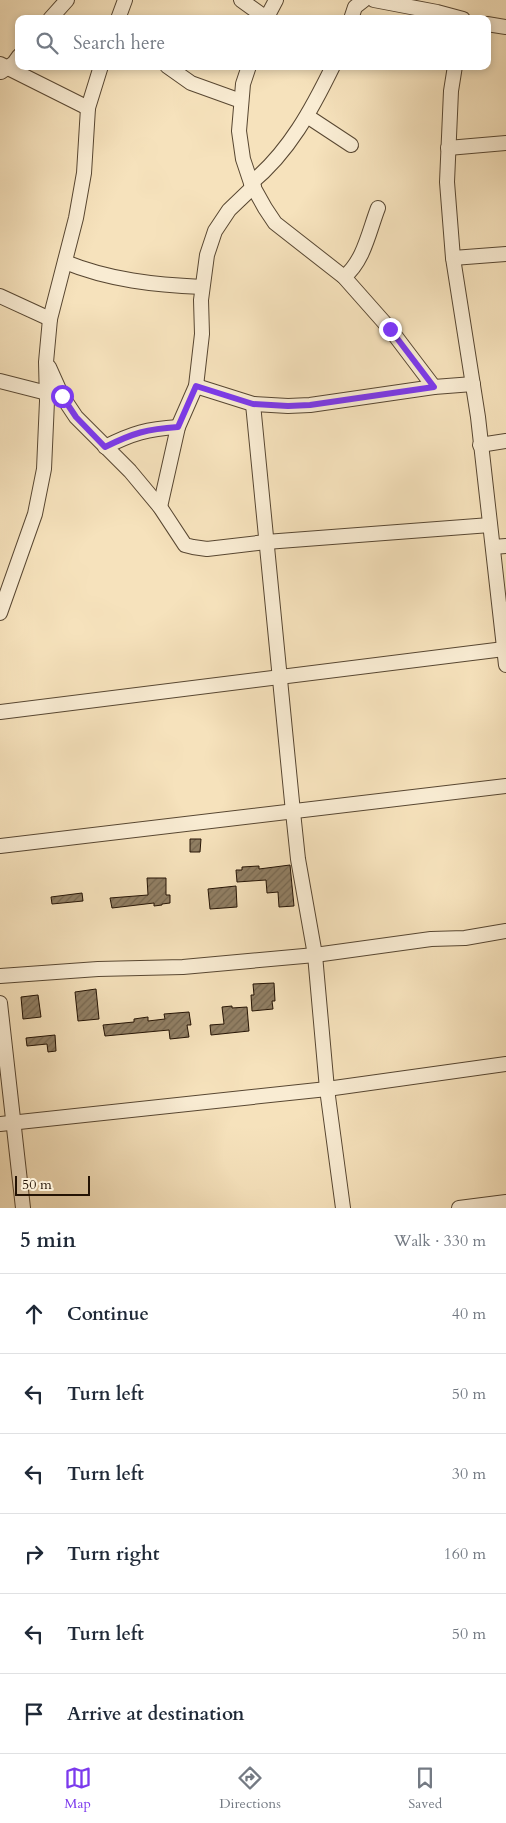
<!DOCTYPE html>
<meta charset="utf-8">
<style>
:root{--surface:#fff;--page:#f2f2f3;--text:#1f2937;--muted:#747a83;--line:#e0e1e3;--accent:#7c3aed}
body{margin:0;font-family:Cardo,serif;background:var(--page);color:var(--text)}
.scale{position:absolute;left:15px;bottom:12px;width:75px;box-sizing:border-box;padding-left:5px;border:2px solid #241304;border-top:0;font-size:14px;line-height:18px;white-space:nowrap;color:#241304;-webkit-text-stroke:4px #f9ecd3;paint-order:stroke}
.stop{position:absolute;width:15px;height:15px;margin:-11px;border:4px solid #7c3aed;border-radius:50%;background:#fff}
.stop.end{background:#7c3aed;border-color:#fff;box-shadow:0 1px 5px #0008}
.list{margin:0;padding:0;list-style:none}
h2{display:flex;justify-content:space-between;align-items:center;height:65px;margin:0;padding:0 20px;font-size:21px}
h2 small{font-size:16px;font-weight:400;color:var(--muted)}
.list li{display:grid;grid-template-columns:32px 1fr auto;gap:15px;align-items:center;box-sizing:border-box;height:80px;padding:0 20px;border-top:1px solid var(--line)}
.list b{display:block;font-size:19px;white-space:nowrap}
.list em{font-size:16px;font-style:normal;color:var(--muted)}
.icon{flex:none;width:28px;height:28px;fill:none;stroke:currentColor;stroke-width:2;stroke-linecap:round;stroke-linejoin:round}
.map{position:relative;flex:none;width:506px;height:1208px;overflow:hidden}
.search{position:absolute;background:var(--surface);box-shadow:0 2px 8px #0003;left:15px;right:15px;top:15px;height:55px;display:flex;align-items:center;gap:12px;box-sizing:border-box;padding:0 18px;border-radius:10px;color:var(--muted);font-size:19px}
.sheet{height:545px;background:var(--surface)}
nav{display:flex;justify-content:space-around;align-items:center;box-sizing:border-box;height:70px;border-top:1px solid var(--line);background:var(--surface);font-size:14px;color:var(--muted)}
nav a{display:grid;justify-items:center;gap:2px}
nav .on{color:var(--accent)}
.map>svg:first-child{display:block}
</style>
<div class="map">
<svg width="506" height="1208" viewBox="0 0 506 1208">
<defs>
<pattern id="building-hatch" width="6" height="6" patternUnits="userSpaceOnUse" patternTransform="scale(1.25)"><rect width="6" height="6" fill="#917f64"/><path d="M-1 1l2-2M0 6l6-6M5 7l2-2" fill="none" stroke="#766750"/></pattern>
</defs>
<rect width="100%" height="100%" fill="#f6e2bc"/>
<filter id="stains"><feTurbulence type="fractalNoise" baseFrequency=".004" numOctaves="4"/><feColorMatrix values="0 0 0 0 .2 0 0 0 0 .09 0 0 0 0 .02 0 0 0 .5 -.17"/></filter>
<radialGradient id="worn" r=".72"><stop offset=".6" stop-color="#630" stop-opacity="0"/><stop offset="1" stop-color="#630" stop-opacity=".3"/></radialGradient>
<g fill="url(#building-hatch)" stroke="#241304">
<polygon points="190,839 201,839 200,852 190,852"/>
<polygon points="290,865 294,906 279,907 278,892 267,893 266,880 237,882 236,870 242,870 242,867 259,866 259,869"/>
<polygon points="147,878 166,878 166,895 170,895 170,903 162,904 162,905 154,906 154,903 112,908 110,898 148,895"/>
<polygon points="236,886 237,907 210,909 208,889"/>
<polygon points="82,893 83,901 52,904 51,897"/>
<polygon points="274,983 275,1001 272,1001 273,1009 252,1011 251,995 254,995 253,984"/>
<polygon points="96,989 99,1019 78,1021 75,992"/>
<polygon points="38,995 41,1017 23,1019 21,997"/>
<polygon points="232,1006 232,1008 247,1007 249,1031 211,1035 210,1025 224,1024 222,1007"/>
<polygon points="189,1012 191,1025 187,1025 189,1037 170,1039 169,1030 105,1036 103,1025 134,1022 134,1019 148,1017 148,1021 165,1019 164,1014"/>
<polygon points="55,1035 56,1051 48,1052 47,1044 27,1046 26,1038"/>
</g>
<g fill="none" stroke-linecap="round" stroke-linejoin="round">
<g stroke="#584732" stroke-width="16">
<g id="minor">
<polyline points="241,0 266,18"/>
<polyline points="374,0 437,12 463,19"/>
<polyline points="50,19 67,0"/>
<polyline points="118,19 125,0"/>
<polyline points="266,19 276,0"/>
<polyline points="351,19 355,7 364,0"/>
<polyline points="487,24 506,27"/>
<polyline points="0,64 88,108"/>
<polyline points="167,66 191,83 241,101"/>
<polyline points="249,66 243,84 239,131 243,159 251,183 265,208 275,223 344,277 390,329 434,387"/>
<polyline points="455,66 451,91 447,182 453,258 478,417 506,665"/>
<polyline points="1,72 14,63 19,56"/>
<polyline points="307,116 351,145"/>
<polyline points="448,148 506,143"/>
<path d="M251,183C289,152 312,109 333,66"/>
<polyline points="453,258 506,254"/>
<path d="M65,262C109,280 155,285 202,287"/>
<path d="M344,277C364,261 369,231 378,208"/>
<polyline points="0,296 50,319"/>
<polyline points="49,367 62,396 76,417 130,471 160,507 185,545 193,547 207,549 266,542 490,525"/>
<polyline points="0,381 47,393"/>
<polyline points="196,386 253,404 288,406 310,405 434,387 473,384"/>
<polyline points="253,404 293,812 298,859 315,955 327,1089 343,1208"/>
<polyline points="480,445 506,441"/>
<path d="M105,447C133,433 147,429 178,427"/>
<polyline points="160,507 178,427 196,386 202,334 201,300 207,255 215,231 229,210 254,186"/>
<polyline points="493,547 506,546"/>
<polyline points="0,613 35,514 44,469 47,401 46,362 50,319 76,218 84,173 88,108 101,66"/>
<polyline points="0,712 504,649"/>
<polyline points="0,846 506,786"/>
<polyline points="0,976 98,969 183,967 315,955 431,939 465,938 506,931"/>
<polyline points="0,1003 23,1208"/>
<polyline points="0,1124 327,1089 506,1064"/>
<polyline points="459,1208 506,1202"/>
</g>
</g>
<use href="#minor" stroke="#f9ecd3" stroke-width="14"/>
</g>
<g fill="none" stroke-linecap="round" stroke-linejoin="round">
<path stroke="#7c3aed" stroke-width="6" d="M62,396L76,417L105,447C133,433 147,429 178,427L196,386L253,404L288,406L310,405L434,387L390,329"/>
</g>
<rect width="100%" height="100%" filter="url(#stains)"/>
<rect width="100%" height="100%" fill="url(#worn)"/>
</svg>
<div class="scale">50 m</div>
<div class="stop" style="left:62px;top:396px"></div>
<div class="stop end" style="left:390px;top:329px"></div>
<div class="search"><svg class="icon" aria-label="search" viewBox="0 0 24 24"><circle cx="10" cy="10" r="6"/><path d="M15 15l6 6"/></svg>Search here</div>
</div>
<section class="sheet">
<h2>5 min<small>Walk · 330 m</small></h2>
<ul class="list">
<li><svg class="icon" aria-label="ahead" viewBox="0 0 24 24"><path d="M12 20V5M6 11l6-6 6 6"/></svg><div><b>Continue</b></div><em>40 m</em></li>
<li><svg class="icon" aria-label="left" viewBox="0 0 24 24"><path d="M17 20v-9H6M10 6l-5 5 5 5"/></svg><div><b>Turn left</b></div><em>50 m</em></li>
<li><svg class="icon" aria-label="left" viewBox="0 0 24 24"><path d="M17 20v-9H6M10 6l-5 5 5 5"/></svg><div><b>Turn left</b></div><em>30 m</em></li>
<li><svg class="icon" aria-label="right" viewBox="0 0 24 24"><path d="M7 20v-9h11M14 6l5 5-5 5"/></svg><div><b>Turn right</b></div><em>160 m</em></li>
<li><svg class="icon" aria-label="left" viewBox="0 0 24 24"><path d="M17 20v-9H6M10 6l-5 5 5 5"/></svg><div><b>Turn left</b></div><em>50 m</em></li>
<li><svg class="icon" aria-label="arrive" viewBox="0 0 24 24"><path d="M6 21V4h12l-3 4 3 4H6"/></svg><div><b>Arrive at destination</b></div></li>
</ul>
</section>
<nav>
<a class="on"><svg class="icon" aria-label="map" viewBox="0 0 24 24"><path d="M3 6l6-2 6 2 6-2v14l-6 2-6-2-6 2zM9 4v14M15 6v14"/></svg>Map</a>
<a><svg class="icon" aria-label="directions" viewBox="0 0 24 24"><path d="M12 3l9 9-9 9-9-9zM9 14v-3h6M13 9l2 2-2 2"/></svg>Directions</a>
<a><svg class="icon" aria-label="saved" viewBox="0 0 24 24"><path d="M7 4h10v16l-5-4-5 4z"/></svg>Saved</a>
</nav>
